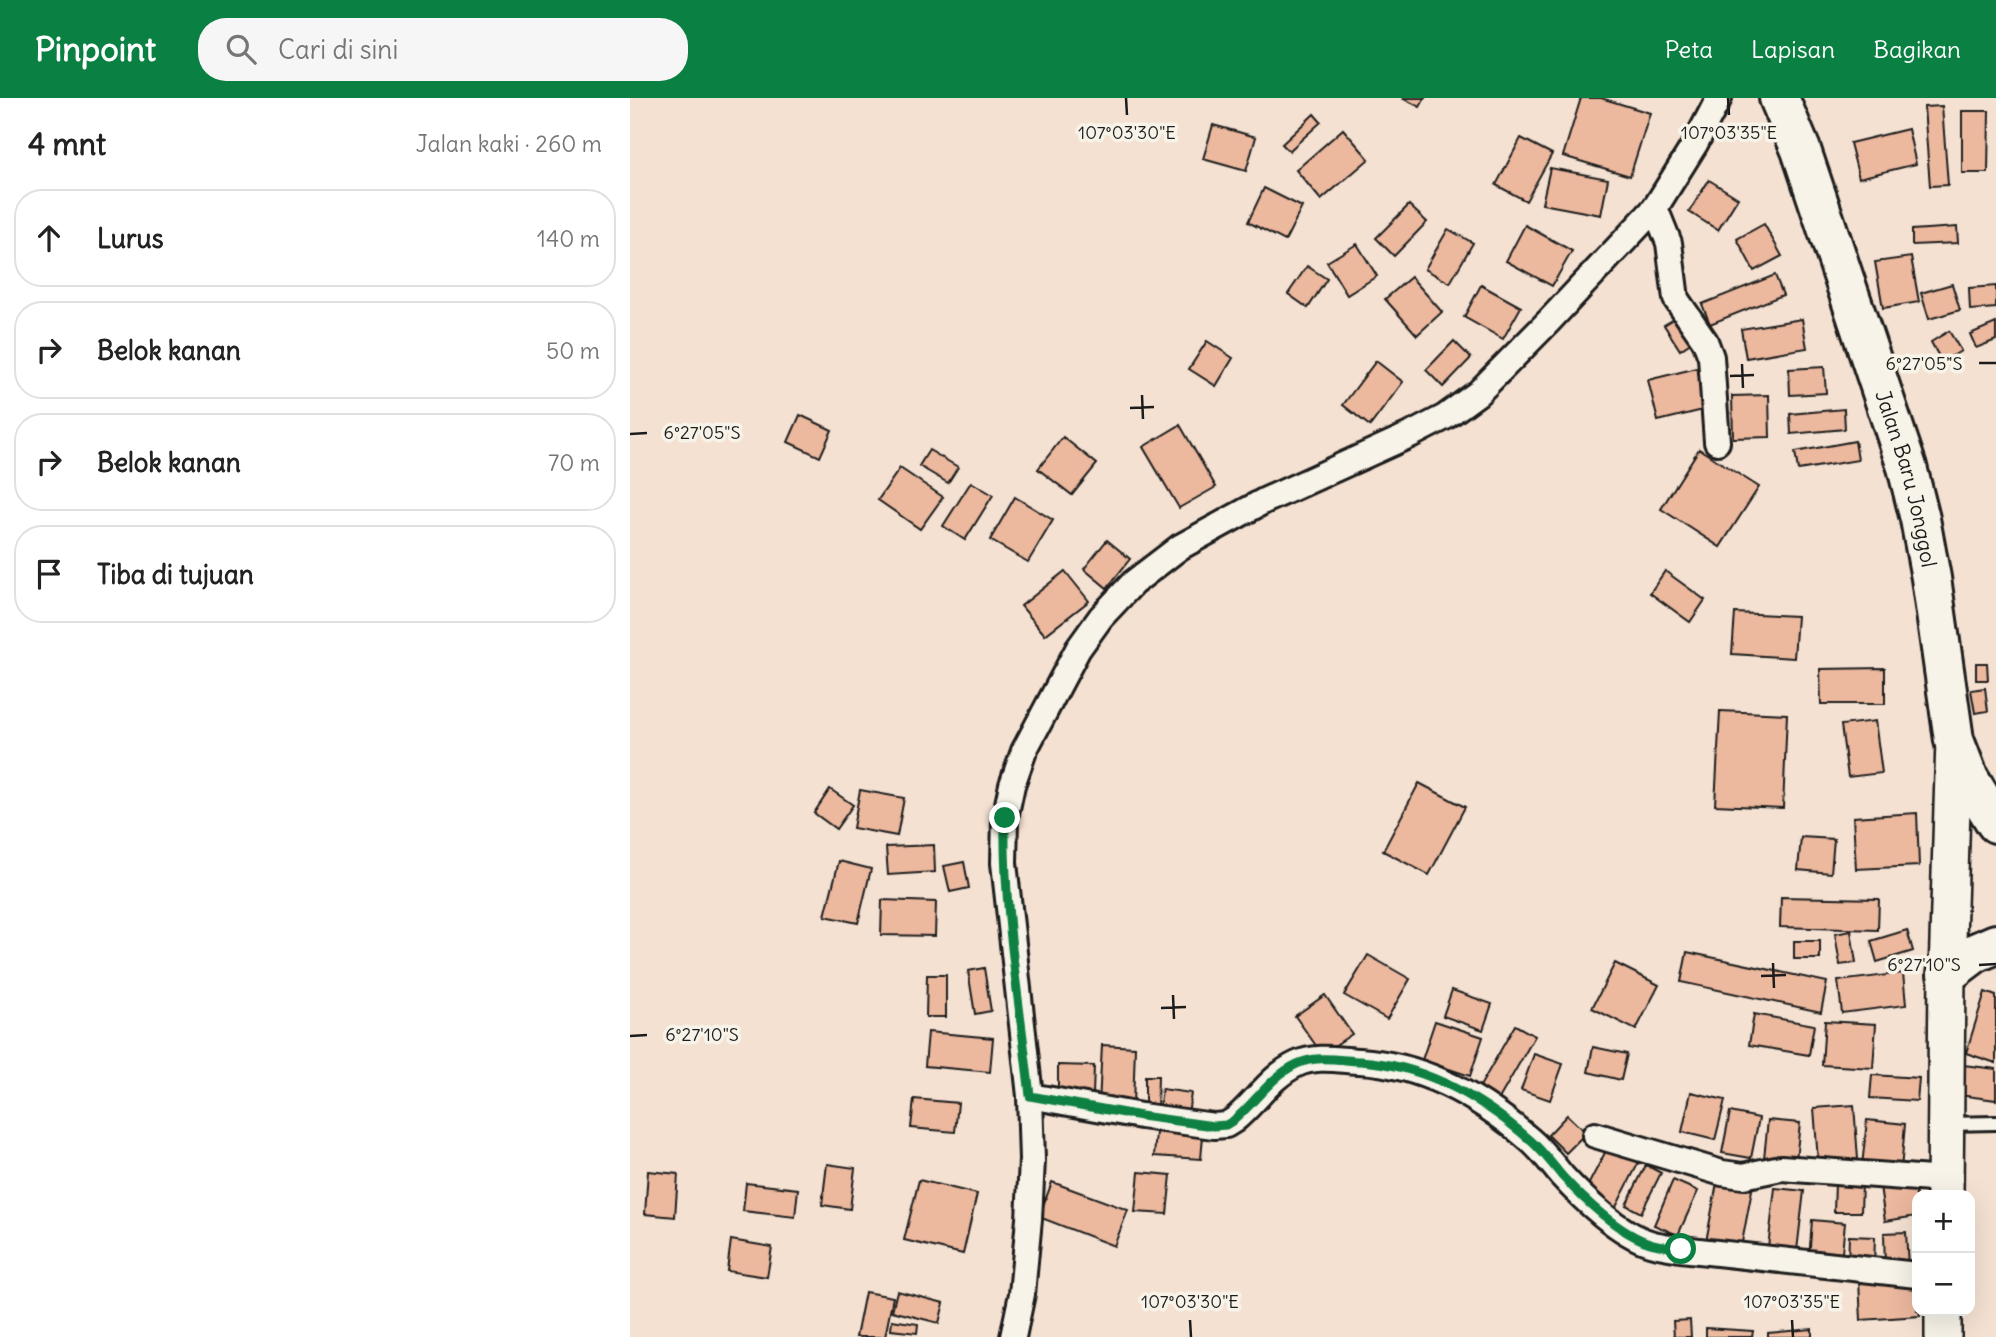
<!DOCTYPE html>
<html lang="id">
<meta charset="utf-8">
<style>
:root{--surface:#fff;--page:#f6f6f6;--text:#222;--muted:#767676;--line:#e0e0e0;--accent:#0b8043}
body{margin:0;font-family:Delius,sans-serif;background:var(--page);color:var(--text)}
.controls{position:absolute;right:21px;bottom:21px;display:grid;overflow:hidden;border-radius:14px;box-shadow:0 7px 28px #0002}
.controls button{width:63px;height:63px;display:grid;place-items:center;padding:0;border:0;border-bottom:2px solid var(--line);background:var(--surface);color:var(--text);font:35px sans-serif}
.stop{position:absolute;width:21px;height:21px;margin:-16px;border:5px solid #0b8043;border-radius:50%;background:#fff}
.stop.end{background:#0b8043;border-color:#fff;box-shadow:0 2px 7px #0008}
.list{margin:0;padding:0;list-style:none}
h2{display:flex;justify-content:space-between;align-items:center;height:91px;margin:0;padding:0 28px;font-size:30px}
h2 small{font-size:23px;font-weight:400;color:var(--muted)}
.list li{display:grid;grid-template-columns:46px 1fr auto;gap:21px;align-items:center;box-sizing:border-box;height:98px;margin:0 14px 14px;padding:0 14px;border:2px solid var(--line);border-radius:28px}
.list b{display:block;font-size:26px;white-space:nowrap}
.list em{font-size:23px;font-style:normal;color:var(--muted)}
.icon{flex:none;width:38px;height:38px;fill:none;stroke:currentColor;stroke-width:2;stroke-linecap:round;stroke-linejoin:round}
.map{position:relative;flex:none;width:1366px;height:1239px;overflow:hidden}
header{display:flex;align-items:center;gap:42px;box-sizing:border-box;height:98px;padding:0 35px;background:var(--accent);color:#fff}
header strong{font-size:33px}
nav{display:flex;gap:38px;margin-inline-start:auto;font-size:24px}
.search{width:490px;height:63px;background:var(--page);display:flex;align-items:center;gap:18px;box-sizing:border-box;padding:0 24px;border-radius:28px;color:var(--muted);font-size:26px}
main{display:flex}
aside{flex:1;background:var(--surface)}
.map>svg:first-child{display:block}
</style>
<header>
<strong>Pinpoint</strong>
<div class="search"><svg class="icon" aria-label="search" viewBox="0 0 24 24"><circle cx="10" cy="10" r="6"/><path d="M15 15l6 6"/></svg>Cari di sini</div>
<nav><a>Peta</a><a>Lapisan</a><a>Bagikan</a></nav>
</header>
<main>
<aside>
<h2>4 mnt<small>Jalan kaki · 260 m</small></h2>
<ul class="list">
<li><svg class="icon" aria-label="ahead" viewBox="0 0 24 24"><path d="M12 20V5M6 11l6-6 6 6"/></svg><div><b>Lurus</b></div><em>140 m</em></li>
<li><svg class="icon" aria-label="right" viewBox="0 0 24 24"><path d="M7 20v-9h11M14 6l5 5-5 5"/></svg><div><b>Belok kanan</b></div><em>50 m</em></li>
<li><svg class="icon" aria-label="right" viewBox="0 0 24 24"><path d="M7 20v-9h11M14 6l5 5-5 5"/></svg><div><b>Belok kanan</b></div><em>70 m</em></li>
<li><svg class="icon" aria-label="arrive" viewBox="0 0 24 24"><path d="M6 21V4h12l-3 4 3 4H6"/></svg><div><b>Tiba di tujuan</b></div></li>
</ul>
</aside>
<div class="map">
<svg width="1366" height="1239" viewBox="0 0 1366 1239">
<rect width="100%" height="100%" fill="#f4e1d2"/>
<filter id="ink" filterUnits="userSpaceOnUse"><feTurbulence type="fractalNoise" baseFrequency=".0143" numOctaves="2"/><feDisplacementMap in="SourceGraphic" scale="14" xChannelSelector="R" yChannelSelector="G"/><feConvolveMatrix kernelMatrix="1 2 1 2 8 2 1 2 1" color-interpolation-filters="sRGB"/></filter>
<g filter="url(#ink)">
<g fill="#ecb89e" stroke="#1c1c1c" stroke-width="2">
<polygon points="772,0 795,0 790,9"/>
<polygon points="951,0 971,0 1020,15 1000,78 933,58"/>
<polygon points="1312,8 1318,87 1300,88 1294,9"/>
<polygon points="1332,13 1359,13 1358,75 1332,75"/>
<polygon points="684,16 691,24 659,53 652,46"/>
<polygon points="583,27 626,39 616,73 573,61"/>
<polygon points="713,31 739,61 691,102 666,72"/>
<polygon points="1278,31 1286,66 1229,80 1220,45"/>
<polygon points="891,40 922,56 896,103 866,87"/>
<polygon points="920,70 978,81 971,117 912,106"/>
<polygon points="1079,82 1108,100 1088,132 1059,114"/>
<polygon points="634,90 672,109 655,143 618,124"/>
<polygon points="779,107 797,124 764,158 746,140"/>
<polygon points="1134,126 1152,158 1124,173 1107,141"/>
<polygon points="895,127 942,153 922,188 876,163"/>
<polygon points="1327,129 1328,145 1282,147 1282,132"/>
<polygon points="818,131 843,145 820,185 795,171"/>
<polygon points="727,146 747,178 717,197 697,164"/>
<polygon points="1281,159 1289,204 1253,210 1245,164"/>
<polygon points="677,168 697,181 678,210 658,196"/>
<polygon points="1145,177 1153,197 1080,226 1072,206"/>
<polygon points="781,179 812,214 787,237 755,201"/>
<polygon points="1322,186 1330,212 1299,221 1291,195"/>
<polygon points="851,187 891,209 873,241 834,219"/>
<polygon points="1366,188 1366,210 1340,212 1339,190"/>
<polygon points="1049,218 1065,242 1050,252 1034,227"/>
<polygon points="1172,221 1177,250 1116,260 1111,231"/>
<polygon points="1366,225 1366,242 1346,250 1340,236"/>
<polygon points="1319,233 1331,253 1312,264 1301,244"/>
<polygon points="577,243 603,260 586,288 559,271"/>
<polygon points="824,243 841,260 813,289 796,272"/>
<polygon points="746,263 773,284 740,328 713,307"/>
<polygon points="1194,269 1196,295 1160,297 1159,271"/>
<polygon points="1067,270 1077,311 1028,323 1018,282"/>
<polygon points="1139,297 1140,339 1103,340 1102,298"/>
<polygon points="1214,311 1215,331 1161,336 1160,316"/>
<polygon points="170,317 202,332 190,359 158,344"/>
<polygon points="550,327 586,389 549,410 513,349"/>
<polygon points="433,339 467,366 442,397 408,371"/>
<polygon points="1225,343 1228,362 1168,372 1165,354"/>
<polygon points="1069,351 1129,389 1090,449 1031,411"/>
<polygon points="299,352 328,369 318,385 289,368"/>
<polygon points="270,370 313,399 290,431 248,402"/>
<polygon points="341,384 363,397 335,442 313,428"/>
<polygon points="385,399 423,422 398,464 360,442"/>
<polygon points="477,442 500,461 477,490 454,471"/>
<polygon points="435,473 459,503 415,537 391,508"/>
<polygon points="1035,473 1075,502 1060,524 1020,495"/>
<polygon points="1105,515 1167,518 1164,560 1102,556"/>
<polygon points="1346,565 1357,565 1358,582 1346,582"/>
<polygon points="1255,570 1255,606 1191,606 1190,571"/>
<polygon points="1355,590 1358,613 1345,615 1341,592"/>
<polygon points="1090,613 1157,616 1153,710 1085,707"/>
<polygon points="1245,623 1252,675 1218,679 1211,627"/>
<polygon points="789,685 835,709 799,777 753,753"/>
<polygon points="200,691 223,707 206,731 184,715"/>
<polygon points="230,692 274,700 267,738 223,730"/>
<polygon points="1287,715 1289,768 1226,771 1223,719"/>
<polygon points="1171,739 1204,741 1201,775 1168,772"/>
<polygon points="304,747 305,774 258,777 256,749"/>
<polygon points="209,763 241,771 228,825 195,818"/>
<polygon points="334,764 339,790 320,794 314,768"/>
<polygon points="1151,799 1249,801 1248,832 1150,829"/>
<polygon points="252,802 306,804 305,838 251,837"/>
<polygon points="1277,832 1283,853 1247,864 1241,843"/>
<polygon points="1221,833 1226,865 1210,867 1205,836"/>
<rect x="1164" y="843" width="26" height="18"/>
<polygon points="1057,854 1197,884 1191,914 1051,884"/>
<polygon points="738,857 780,881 757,921 714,897"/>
<polygon points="985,865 1029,887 1006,932 962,910"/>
<polygon points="354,870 361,913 345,916 338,873"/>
<polygon points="1273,875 1276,907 1212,915 1208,883"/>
<polygon points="297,877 316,877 316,919 296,919"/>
<polygon points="822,892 862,906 853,932 813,918"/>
<polygon points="1355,894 1366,898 1366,965 1336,955"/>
<polygon points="695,897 722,936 692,956 665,918"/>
<polygon points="1124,916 1184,927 1179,957 1119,947"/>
<polygon points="805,923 853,939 840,978 792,962"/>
<polygon points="1195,923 1246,926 1243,970 1192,967"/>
<polygon points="885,927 905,938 869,1001 849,990"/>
<polygon points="298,934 363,940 360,974 295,968"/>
<polygon points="472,947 505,949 503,1008 469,1007"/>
<polygon points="963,949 997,956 991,982 958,974"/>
<polygon points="904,956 933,966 920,1002 891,992"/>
<polygon points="428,967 464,968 463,997 428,995"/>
<polygon points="1333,967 1366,971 1366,1002 1329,997"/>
<polygon points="1242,977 1289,980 1287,1003 1240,1000"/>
<polygon points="515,978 528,978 527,1011 515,1010"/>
<polygon points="532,991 561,995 557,1024 528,1021"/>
<polygon points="1061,994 1095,1002 1085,1042 1052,1034"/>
<polygon points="284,1001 328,1005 325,1034 281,1030"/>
<polygon points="1224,1007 1228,1061 1188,1063 1184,1010"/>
<polygon points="1100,1014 1129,1020 1121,1060 1092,1055"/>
<polygon points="937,1017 956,1035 936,1055 918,1037"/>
<polygon points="1138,1022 1170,1025 1166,1062 1134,1060"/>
<polygon points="1237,1022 1275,1026 1271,1072 1232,1068"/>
<polygon points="526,1034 573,1038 571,1061 524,1058"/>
<polygon points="981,1043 1012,1058 984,1113 953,1097"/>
<polygon points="197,1066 225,1070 220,1111 192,1107"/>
<polygon points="1016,1067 1031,1075 1011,1115 996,1107"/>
<polygon points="18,1073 48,1076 45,1119 15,1116"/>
<polygon points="509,1074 541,1077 537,1116 505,1114"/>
<polygon points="289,1082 347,1096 333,1156 274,1142"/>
<polygon points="1043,1082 1068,1093 1048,1137 1024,1127"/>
<polygon points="1285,1083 1287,1118 1255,1123 1250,1088"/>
<polygon points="422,1084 498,1112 484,1148 409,1119"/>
<polygon points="116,1085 168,1091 165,1119 113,1113"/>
<polygon points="1087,1085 1122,1092 1110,1155 1075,1149"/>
<polygon points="1205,1085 1232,1085 1231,1114 1204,1114"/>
<polygon points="1145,1090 1174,1093 1166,1161 1137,1158"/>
<polygon points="1182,1122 1215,1125 1211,1164 1179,1162"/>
<polygon points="1276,1134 1278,1168 1255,1169 1254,1135"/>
<polygon points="1219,1138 1245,1139 1244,1169 1218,1168"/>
<polygon points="101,1142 142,1149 137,1179 97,1173"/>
<polygon points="1287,1180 1287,1213 1289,1213 1290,1218 1231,1222 1229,1183"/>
<polygon points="267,1193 314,1205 309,1225 262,1213"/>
<polygon points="235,1194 263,1199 255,1239 226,1239"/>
<polygon points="262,1222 288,1226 287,1235 261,1232"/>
<polygon points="1060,1222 1061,1239 1044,1239 1043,1223"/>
<polygon points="1076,1230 1123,1233 1122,1239 1076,1239"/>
<polygon points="1182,1231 1182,1239 1138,1239 1138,1235"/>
</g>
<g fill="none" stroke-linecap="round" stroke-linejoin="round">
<g stroke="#1c1c1c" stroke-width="18">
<polyline id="lane" points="1317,1026 1366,1025"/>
</g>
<g stroke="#1c1c1c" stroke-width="30">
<g id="street">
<polyline points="1025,110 1039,145 1046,201 1075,243 1081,259 1087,344"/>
<path d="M400,998L511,1018L584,1028L596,1027L604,1022C625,1005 641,978 667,966C686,957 709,962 730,963C795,967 852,1000 900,1042C912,1052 922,1066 932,1078C953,1101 990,1136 1020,1145C1030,1148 1041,1149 1051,1151L1287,1177"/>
<polyline points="965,1037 1092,1075 1113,1078 1151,1070 1315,1082"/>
<polyline points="383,1239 392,1196 399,1121 402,1062 400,998 374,765 375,720 382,687 394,653 448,551 471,519 503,485 550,449 634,403 782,336 815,319 848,295 919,223 1025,110 1065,46 1089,0"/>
</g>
</g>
<g stroke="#1c1c1c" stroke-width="40">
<g id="secondary">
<polyline points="1315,1097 1317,876 1324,642"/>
<polyline points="1313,1239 1313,1213"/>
</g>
</g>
<g stroke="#1c1c1c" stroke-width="44">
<g id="primary">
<path id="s1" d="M1149,0L1171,52L1277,369L1290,421L1301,480L1324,642L1339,681L1366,725"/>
<polyline points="1317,876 1345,855 1366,846"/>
</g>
</g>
<use href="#lane" stroke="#f7f3e8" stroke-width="12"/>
<use href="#street" stroke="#f7f3e8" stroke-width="24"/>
<use href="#secondary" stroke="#f7f3e8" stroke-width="35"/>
<use href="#primary" stroke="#f7f3e8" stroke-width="38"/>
</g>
</g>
<g fill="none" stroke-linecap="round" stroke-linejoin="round" filter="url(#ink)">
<path stroke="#0b8043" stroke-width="9" d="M375,720C373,813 390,906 400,998L511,1018L584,1028L596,1027L604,1022C625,1005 641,978 667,966C686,957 709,962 730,963C795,967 852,1000 900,1042C912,1052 922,1066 932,1078C953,1101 990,1136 1020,1145C1030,1148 1041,1149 1051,1151"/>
</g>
<path fill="none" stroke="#1c1c1c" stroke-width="2.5" d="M496,0L497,17M1098,0L1099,17M1349,265H1366M1112,266L1113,290M1100,278L1124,277M512,297L513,321M500,310L524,309M0,336L17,335M1143,865L1144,890M1349,867L1366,866M1131,878L1156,877M543,897L544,921M531,910L556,909M0,938L17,937M560,1222L561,1239M1162,1222L1163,1239"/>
<g text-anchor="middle" stroke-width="7" stroke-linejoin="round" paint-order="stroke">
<g font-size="21" fill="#1c1c1c" stroke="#f7f3e8">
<text dy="7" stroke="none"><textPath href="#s1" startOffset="402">Jalan Baru Jonggol</textPath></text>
</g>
</g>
<g font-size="18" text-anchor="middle" fill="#1c1c1c" stroke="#f7f3e8" stroke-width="7" stroke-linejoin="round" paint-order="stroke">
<text x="497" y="41">107°03'30"E</text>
<text x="1099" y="41">107°03'35"E</text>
<text x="1294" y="272">6°27'05"S</text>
<text x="72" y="341">6°27'05"S</text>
<text x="1294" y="873">6°27'10"S</text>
<text x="72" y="943">6°27'10"S</text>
<text x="560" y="1210">107°03'30"E</text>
<text x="1162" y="1210">107°03'35"E</text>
</g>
</svg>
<div class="controls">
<button>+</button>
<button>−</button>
</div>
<div class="stop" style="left:1051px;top:1151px"></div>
<div class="stop end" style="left:375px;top:720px"></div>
</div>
</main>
